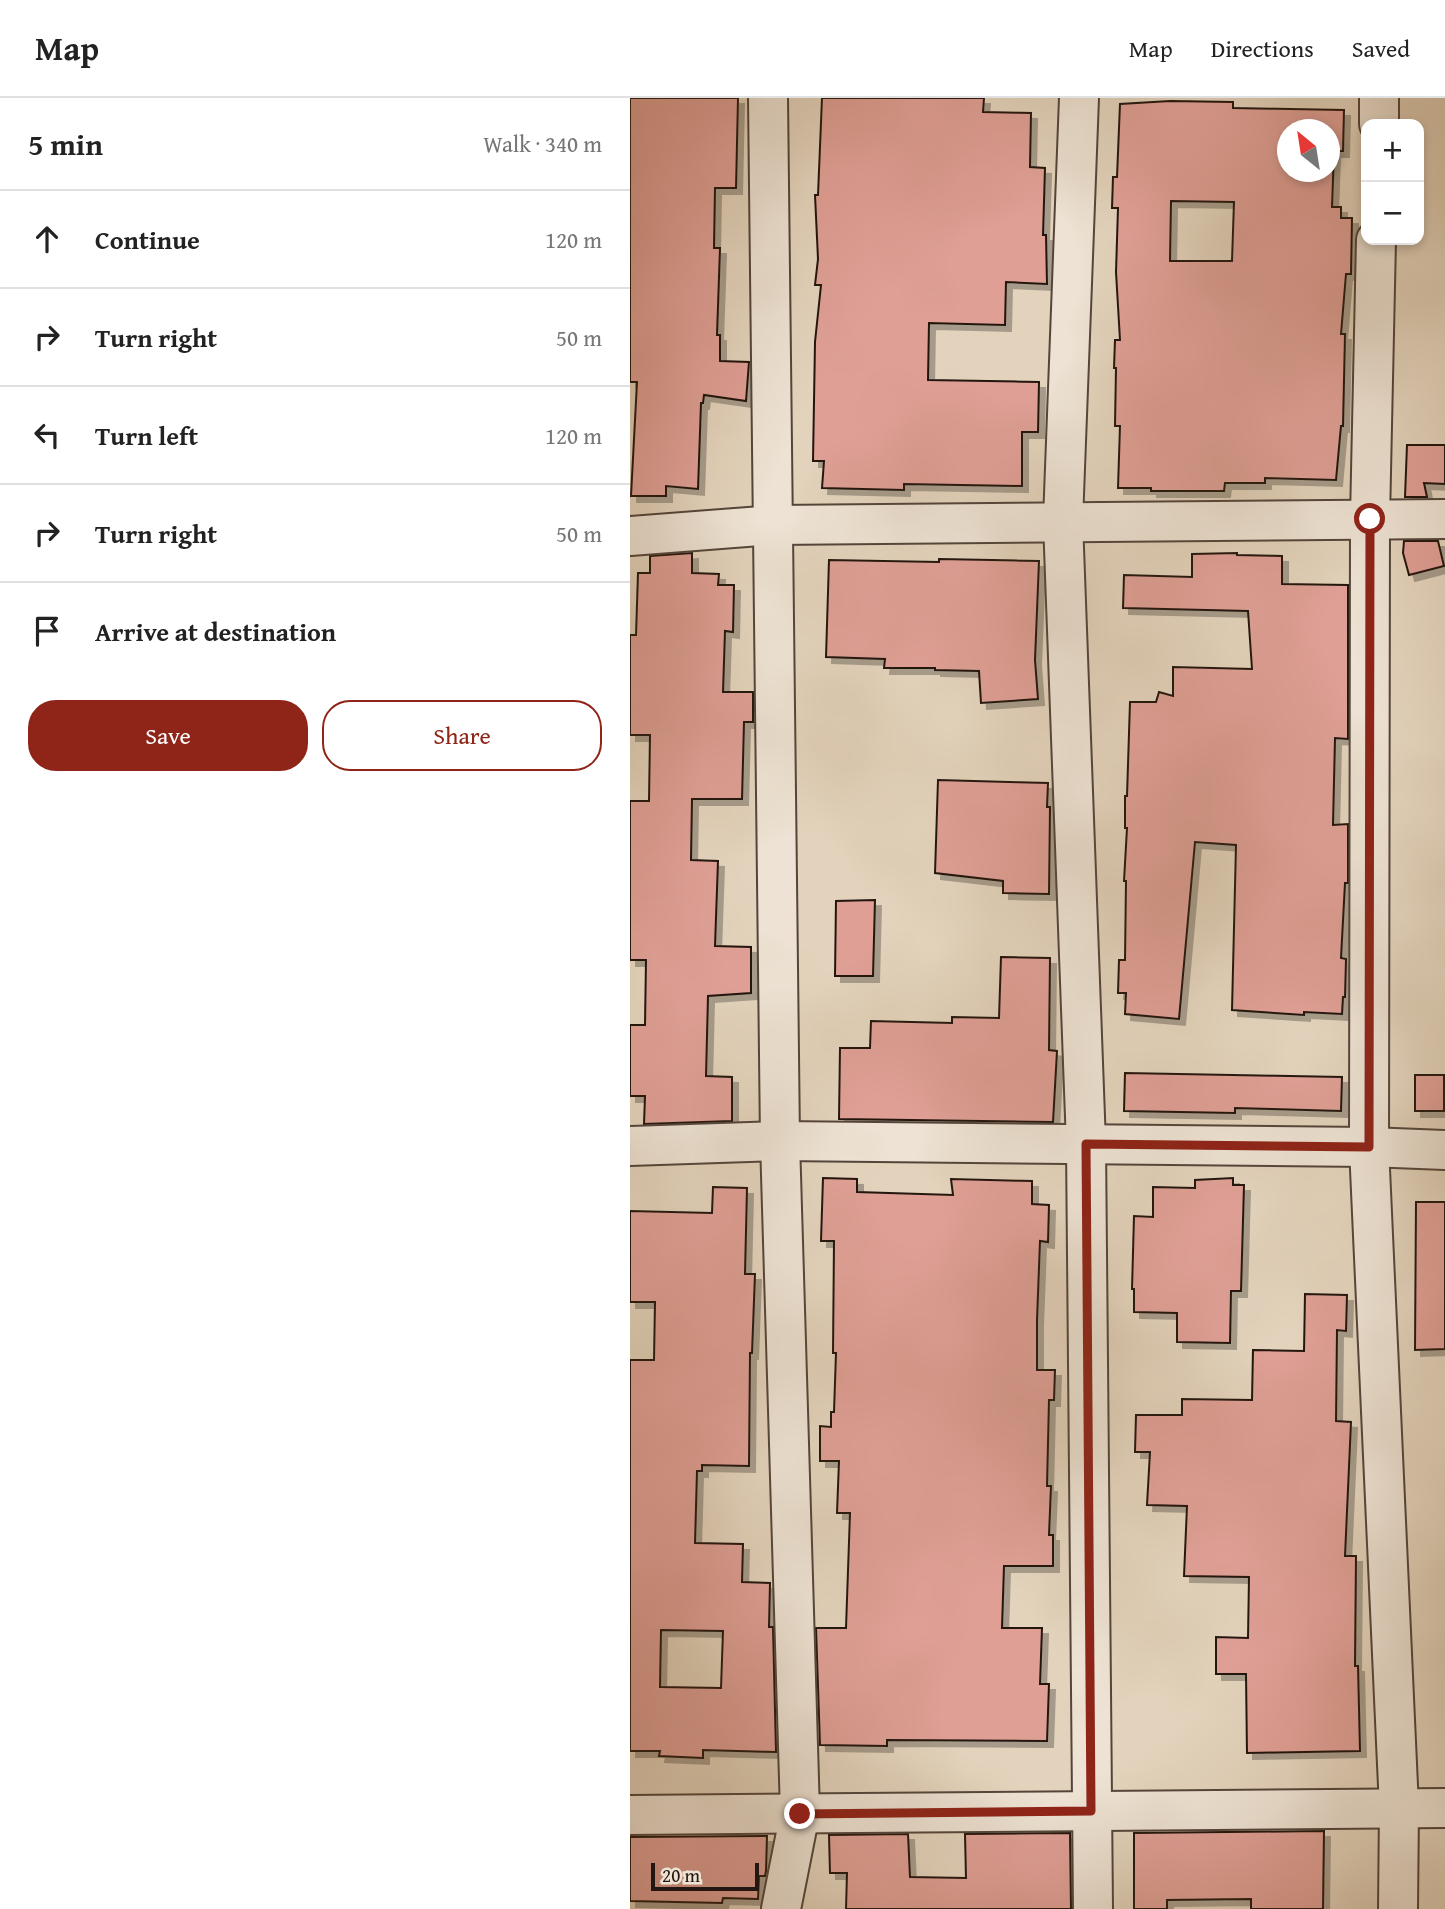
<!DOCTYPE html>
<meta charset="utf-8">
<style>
:root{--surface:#fff;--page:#f6f6f6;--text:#222;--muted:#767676;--line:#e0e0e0;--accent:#8f2418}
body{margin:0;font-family:"Gentium Book Plus",serif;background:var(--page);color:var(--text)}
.controls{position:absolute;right:21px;top:21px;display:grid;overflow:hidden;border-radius:14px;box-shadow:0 4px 10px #0003}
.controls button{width:63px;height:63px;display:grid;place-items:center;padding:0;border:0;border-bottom:2px solid var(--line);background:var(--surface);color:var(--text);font:35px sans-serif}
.compass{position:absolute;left:647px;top:21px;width:63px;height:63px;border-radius:50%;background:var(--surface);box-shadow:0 4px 10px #0003;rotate:330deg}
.scale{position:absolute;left:21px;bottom:18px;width:108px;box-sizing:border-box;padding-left:7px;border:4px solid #241610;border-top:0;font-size:19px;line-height:24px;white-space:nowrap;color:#241610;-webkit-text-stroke:5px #ede2d3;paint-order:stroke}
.stop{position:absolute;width:21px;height:21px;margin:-16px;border:5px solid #8f2418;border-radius:50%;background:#fff}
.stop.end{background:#8f2418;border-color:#fff;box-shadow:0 2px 7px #0008}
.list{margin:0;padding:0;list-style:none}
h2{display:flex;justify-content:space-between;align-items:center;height:91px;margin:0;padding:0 28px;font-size:30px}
h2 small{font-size:23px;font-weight:400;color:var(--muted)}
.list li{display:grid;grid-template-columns:46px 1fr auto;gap:21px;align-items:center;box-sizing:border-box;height:98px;padding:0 28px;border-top:2px solid var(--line)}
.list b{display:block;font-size:26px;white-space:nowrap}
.list em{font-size:23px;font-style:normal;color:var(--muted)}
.actions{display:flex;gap:14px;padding:21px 28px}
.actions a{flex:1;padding:16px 0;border:2px solid var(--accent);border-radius:28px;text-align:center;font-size:24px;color:var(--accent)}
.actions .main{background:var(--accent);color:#fff}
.icon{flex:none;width:38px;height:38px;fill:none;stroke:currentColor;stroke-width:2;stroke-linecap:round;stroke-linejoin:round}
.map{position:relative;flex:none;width:815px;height:1811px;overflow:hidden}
header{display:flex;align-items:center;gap:42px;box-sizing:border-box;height:98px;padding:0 35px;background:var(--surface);border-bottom:2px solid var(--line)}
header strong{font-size:33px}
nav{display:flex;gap:38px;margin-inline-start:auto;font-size:24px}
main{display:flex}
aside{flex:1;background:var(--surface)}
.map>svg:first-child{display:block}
</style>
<header>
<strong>Map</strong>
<nav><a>Map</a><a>Directions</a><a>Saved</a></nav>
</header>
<main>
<aside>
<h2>5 min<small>Walk · 340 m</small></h2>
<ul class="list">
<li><svg class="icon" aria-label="ahead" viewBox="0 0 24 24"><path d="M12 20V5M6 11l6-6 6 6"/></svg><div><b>Continue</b></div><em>120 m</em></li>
<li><svg class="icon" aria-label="right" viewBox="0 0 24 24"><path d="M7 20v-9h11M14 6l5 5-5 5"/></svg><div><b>Turn right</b></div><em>50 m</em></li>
<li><svg class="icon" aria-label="left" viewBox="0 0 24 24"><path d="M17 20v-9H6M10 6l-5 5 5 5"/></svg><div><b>Turn left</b></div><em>120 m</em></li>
<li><svg class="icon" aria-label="right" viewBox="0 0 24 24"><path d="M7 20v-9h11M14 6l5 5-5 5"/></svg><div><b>Turn right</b></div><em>50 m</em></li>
<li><svg class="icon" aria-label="arrive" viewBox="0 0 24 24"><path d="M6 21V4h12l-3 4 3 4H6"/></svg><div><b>Arrive at destination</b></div></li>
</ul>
<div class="actions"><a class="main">Save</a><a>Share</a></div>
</aside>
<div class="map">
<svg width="815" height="1811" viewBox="0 0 815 1811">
<defs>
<filter id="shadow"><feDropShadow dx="6" dy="6" stdDeviation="0" flood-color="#0004"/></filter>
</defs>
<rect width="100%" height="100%" fill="#e3d3bc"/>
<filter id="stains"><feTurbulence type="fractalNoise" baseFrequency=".00286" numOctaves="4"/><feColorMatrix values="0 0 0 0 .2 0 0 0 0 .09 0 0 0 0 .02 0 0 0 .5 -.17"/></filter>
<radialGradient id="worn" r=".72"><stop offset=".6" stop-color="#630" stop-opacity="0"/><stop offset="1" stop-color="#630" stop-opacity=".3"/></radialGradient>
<g fill="#df9f95" stroke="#241610" stroke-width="2" fill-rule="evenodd" filter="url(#shadow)">
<polygon points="0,0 108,0 106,90 85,90 84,150 90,150 87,237 90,237 90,263 119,264 116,303 74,297 73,305 71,305 68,391 36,388 36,398 1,398 7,284 0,284"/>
<polygon points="192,0 354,0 353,14 401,15 400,69 415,70 413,137 416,137 417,186 376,184 375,227 299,225 298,282 409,284 408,334 392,334 392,388 274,386 274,392 192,390 194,363 183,363 185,244 191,187 185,187 188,161 185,97 188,97"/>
<path d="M540,3L603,4V10L714,12L713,53H704L702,109H711V120H722L721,176H716L711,236H715L713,328H711L706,382L635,380V385H595L594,393H521V390H488L490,328H485L486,270H484L485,242H490L486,174L488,110H482L483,79H487L490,6ZM657,32H699V74H657ZM541,103L604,104L602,163H540Z"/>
<polygon points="777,347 815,347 815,386 794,385 797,399 775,399"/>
<polygon points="774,443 808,443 814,468 779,477 773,455"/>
<polygon points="62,455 62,475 89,476 88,487 104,487 103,534 95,533 93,594 123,594 123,624 114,624 112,701 62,701 61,762 88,763 85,848 121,849 121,895 78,898 76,978 102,979 102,1023 14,1026 15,998 0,998 0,927 15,927 16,862 0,862 0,703 19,703 20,637 0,637 0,537 6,537 8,475 20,475 20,458"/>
<polygon points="607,455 607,457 652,458 652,486 718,487 718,641 705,640 703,727 718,726 718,785 715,785 711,860 716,861 715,899 713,899 712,916 674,914 674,917 602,912 606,747 565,744 549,921 495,916 496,895 488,895 489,862 495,862 496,783 494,783 497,730 495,730 495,698 497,698 500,604 526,604 529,594 543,598 543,569 622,571 618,513 493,510 494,477 562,479 562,456"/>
<polygon points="309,461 409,463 405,562 408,601 351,605 349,573 305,572 305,570 254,570 255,561 196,559 199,462 309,464"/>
<polygon points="308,682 418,685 417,709 420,709 419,796 373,795 373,783 305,775"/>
<polygon points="245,802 243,878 205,878 206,803"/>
<polygon points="371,859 420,860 419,952 427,953 423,1024 209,1021 210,950 240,950 241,923 322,925 322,919 369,920"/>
<polygon points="495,975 712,979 711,1013 605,1010 605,1015 494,1013"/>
<rect x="785" y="977" width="29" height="36"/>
<polygon points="193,1080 227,1081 227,1094 323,1097 321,1081 402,1083 402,1106 419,1107 418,1144 410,1143 407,1222 407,1272 425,1272 424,1302 419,1302 417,1388 421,1388 419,1437 423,1437 423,1468 374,1468 372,1530 412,1530 410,1586 419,1586 417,1643 257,1642 257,1648 190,1647 186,1530 216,1530 220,1415 207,1415 209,1363 190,1363 190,1328 201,1329 201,1314 204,1314 206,1255 203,1255 204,1143 191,1143"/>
<polygon points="603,1080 603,1087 614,1087 611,1193 601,1193 600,1245 547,1244 547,1215 504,1214 504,1191 502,1191 504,1118 523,1119 523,1089 565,1090 565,1082"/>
<path d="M83,1089L117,1090L115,1176H125L122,1255H120L119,1368L72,1367V1373H67L65,1445L113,1446L112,1484L140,1485L139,1529H143L146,1654L73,1652V1660L29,1658L30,1653H0V1262H24L25,1204H0V1113L82,1115ZM31,1532L93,1533L91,1590L30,1589Z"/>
<polygon points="786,1104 815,1104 815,1251 785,1252"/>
<polygon points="675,1196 717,1197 716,1233 707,1232 706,1323 721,1324 715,1458 726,1458 725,1568 728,1568 730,1653 617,1655 616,1576 586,1576 586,1539 618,1540 619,1479 554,1478 557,1408 517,1407 520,1354 505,1354 506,1317 552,1317 552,1301 622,1302 623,1252 674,1253"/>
<polygon points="694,1733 693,1811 621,1811 621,1801 537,1802 537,1811 504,1811 504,1735"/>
<polygon points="440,1735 441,1811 216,1811 217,1775 200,1775 199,1737 278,1736 280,1779 336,1780 335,1736"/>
<polygon points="137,1738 136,1773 135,1778 129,1778 128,1801 93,1800 92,1805 0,1803 0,1739"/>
</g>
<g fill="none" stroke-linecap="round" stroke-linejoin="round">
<g stroke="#54453b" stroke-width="42">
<g id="minor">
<polyline points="138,0 150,1043 170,1715 151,1811"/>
<polyline points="449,0 433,423 456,1046 463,1811"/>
<polyline points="749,26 749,0"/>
<polyline points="746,142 740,421 739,1049 769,1710 768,1811"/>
<polyline points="0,438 144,427 815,421"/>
<polyline points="0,1048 150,1043 739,1049 815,1052"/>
<polyline points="0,1717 815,1710"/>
</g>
</g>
<use href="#minor" stroke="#ede2d3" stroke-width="38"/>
</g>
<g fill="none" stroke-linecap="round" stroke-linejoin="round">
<polyline stroke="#8f2418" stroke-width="9" points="170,1716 461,1713 456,1046 739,1049 740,421"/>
</g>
<rect width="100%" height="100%" filter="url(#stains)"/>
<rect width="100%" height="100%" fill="url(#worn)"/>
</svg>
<div class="controls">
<button>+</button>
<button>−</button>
</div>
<svg class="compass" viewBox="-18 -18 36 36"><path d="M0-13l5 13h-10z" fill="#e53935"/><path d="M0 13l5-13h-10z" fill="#767676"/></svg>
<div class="scale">20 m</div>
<div class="stop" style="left:740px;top:421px"></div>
<div class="stop end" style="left:170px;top:1716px"></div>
</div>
</main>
